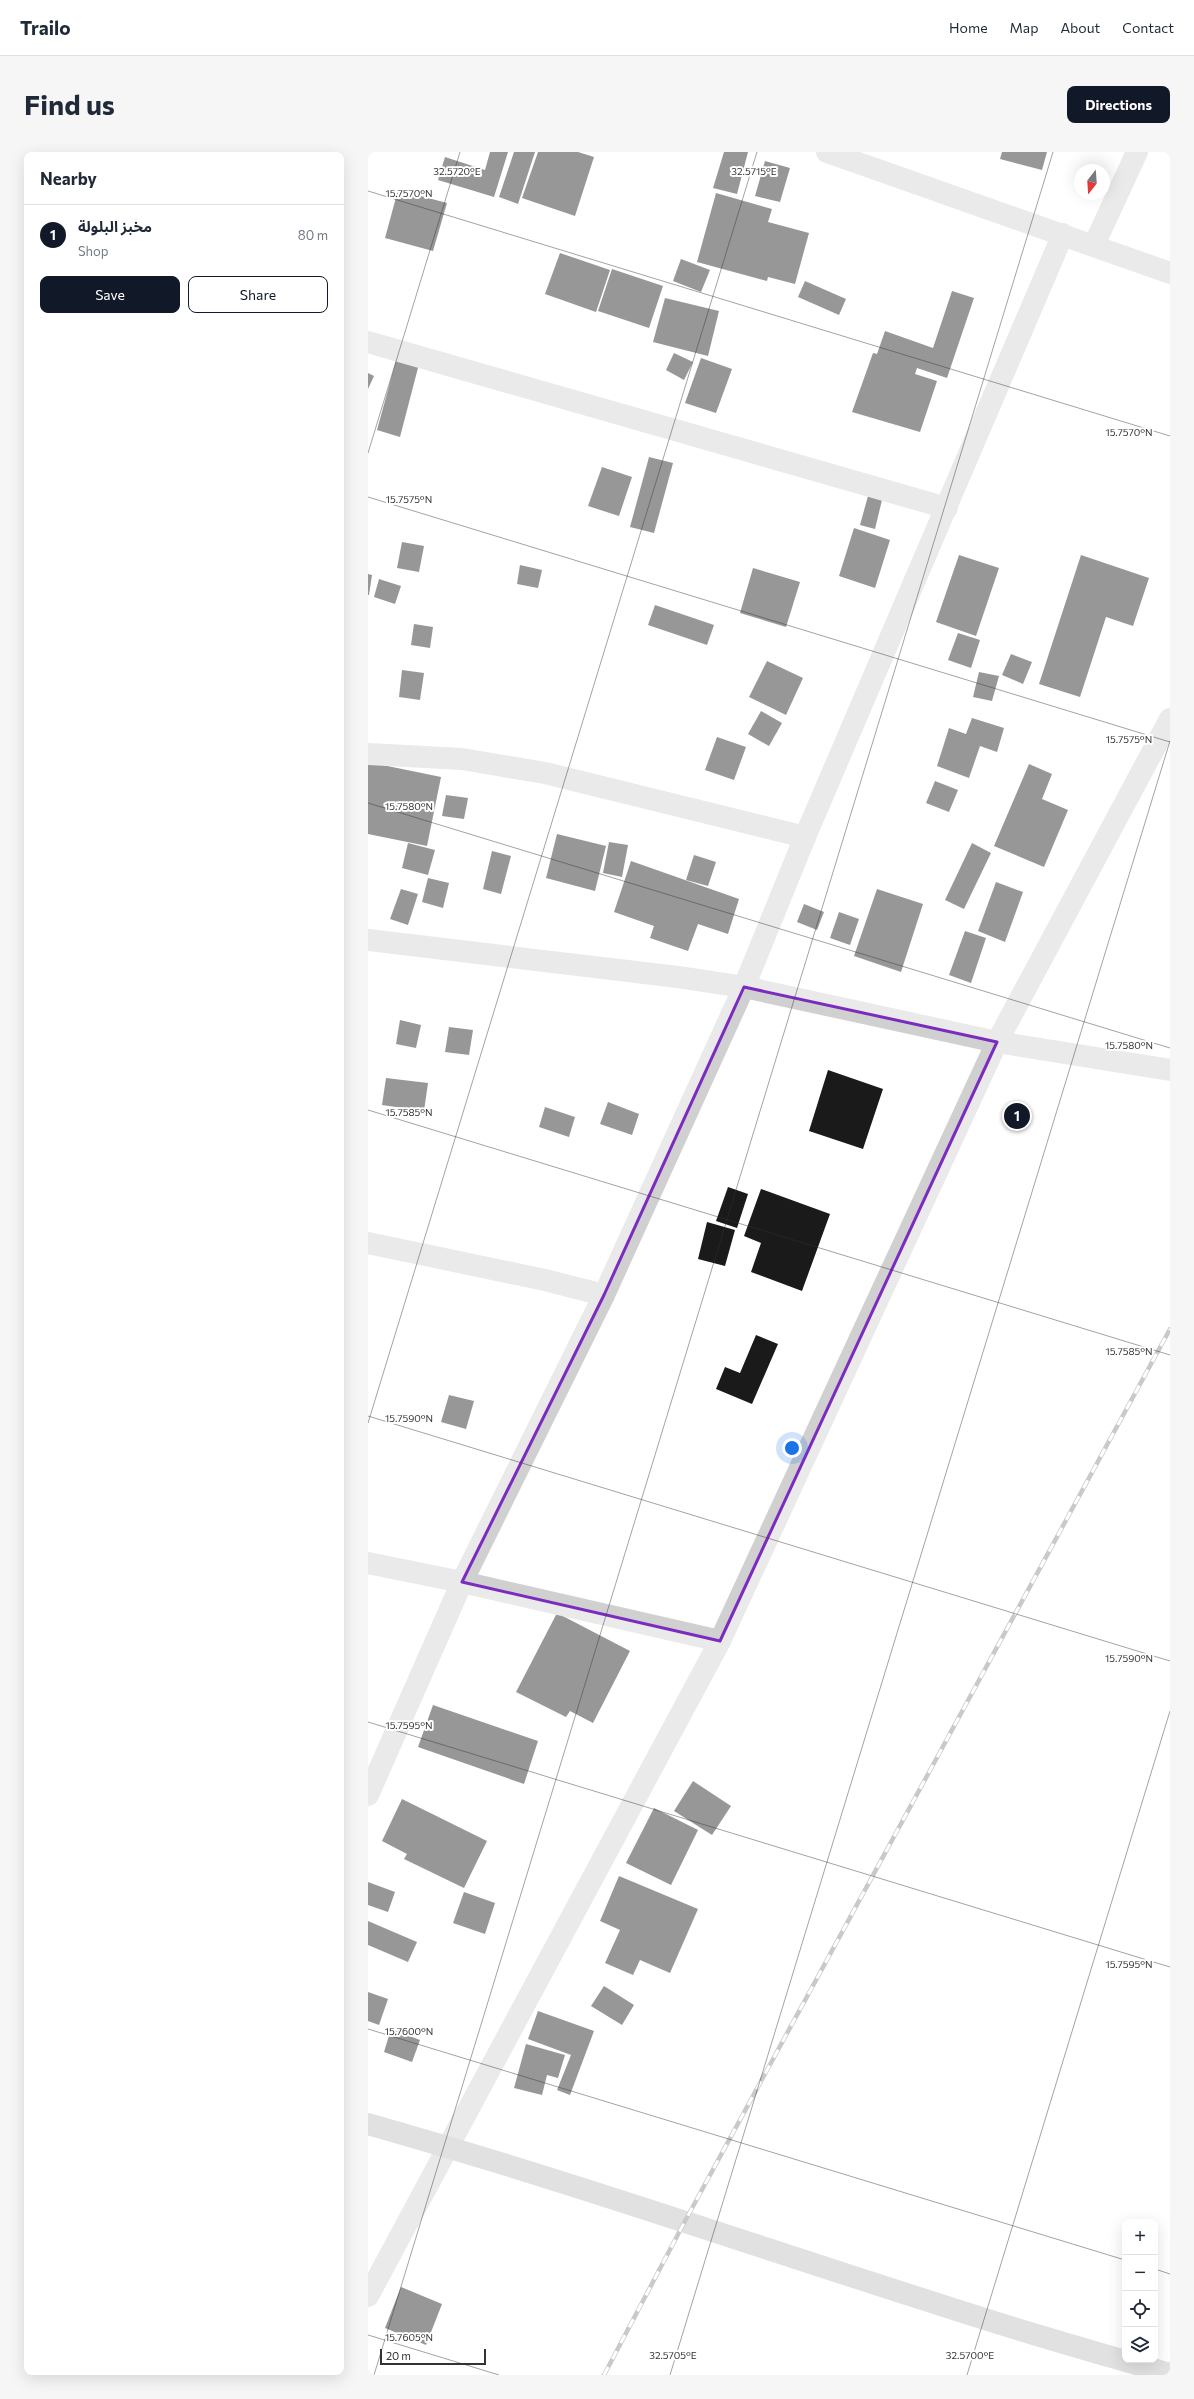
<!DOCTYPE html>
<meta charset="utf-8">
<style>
:root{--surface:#fff;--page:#f6f6f7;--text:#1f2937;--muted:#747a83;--line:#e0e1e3;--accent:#111827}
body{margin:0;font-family:Commissioner,"Noto Sans Arabic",sans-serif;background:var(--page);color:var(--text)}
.controls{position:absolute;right:12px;bottom:12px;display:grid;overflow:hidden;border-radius:8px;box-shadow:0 4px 16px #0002}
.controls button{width:36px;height:36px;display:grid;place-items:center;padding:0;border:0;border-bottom:1px solid var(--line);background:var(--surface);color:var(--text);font:20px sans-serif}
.compass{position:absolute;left:706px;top:12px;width:36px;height:36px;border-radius:50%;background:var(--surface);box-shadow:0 4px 16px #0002;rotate:197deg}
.scale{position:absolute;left:12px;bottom:10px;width:106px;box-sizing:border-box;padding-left:4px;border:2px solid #333;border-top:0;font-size:11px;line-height:14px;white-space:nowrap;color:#333;-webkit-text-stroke:3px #fff;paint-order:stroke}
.you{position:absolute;left:424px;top:1296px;width:14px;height:14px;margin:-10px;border:3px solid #fff;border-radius:50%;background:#1a73e8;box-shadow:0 0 0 6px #1a73e833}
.badge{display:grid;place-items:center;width:26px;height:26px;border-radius:50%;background:var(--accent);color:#fff;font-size:13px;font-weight:700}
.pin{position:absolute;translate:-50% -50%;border:2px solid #fff;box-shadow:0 1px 4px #0006}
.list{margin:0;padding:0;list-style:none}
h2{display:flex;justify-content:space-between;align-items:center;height:52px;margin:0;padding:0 16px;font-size:17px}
h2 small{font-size:13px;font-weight:400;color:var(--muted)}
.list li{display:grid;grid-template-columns:26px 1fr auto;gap:12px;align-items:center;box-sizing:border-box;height:60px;padding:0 16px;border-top:1px solid var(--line)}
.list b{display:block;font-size:15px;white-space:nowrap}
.list p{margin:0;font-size:13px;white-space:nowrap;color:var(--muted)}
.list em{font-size:13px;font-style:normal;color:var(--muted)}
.actions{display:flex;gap:8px;padding:12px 16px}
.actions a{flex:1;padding:9px 0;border:1px solid var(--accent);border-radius:8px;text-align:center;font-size:14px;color:var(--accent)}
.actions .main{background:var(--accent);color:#fff}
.icon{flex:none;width:22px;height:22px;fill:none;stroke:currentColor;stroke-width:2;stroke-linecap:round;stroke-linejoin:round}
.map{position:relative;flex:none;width:802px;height:2223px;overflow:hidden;border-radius:8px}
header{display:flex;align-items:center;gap:24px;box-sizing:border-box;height:56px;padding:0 20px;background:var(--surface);border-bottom:1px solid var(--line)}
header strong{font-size:19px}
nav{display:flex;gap:22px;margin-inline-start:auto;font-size:14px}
.intro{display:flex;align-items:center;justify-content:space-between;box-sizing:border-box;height:96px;padding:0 24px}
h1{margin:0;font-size:28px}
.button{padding:10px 18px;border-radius:8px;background:var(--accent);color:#fff;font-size:14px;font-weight:700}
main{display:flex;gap:24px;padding:0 24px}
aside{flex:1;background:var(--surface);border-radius:8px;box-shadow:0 4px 16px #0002}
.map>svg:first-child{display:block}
</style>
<header>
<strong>Trailo</strong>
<nav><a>Home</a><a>Map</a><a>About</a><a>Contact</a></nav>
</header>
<div class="intro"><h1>Find us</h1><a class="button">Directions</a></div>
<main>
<aside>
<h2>Nearby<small></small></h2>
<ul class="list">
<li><span class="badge">1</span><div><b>مخبز البلولة</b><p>Shop</p></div><em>80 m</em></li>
</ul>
<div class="actions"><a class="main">Save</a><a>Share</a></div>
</aside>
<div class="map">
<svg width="802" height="2223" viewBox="0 0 802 2223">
<rect width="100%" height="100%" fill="#fff"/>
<g fill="#1a1a1a">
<polygon points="122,0 140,0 126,45 70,28 77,5 117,18"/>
<polygon points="146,0 167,0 150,52 131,45"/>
<polygon points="170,0 210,0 226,5 207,64 154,46"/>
<polygon points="356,0 380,0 369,42 345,36"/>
<polygon points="634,0 679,0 674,18 632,7"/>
<polygon points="397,9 422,16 412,50 387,44"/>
<polygon points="30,38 79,51 65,99 17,86"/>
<polygon points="348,41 404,57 400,70 441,81 427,132 400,125 399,129 329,110"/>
<polygon points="192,101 242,118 228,160 177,142"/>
<polygon points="313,107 342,118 333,140 305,129"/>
<polygon points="244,117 295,134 281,176 230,159"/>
<polygon points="437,129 478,147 471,163 430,145"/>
<polygon points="584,139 606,146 579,226 549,216 547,222 569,229 552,280 484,260 505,201 509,202 517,179 565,196"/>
<polygon points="297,146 351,159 340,204 285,190"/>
<polygon points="306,201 325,210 316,228 298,218"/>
<polygon points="29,205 51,212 32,285 9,278"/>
<polygon points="333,206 364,217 348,261 317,251"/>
<polygon points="0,221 6,224 0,237"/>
<polygon points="281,305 305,311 286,381 262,375"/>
<polygon points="234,315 264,325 251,364 220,354"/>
<polygon points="500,344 514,348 507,377 492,373"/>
<polygon points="486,376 522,388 507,436 471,424"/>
<polygon points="34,390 56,394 51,420 29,416"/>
<polygon points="591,403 631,416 608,484 568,470"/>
<polygon points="713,403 781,426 765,474 738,465 712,545 671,532"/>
<polygon points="152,413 174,418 170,436 149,432"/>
<polygon points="385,416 432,430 418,475 372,461"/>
<polygon points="0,422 4,423 1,443 0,443"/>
<polygon points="11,427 33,434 27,452 6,445"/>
<polygon points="287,453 346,473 339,493 280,473"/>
<polygon points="46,472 65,475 62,496 43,493"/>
<polygon points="590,481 612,488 603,516 580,508"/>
<polygon points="643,502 664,510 655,532 634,523"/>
<polygon points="399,509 435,526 418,563 381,545"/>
<polygon points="34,518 56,521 52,548 31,545"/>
<polygon points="611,520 631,524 624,549 605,545"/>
<polygon points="393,559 414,571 401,594 380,582"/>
<polygon points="604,566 636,576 629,600 612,594 601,626 569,614 581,576 598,582"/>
<polygon points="349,585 378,595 366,628 337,618"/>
<polygon points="0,610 73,625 59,694 0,682"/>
<polygon points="661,612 684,622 674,647 700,658 676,715 626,694"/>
<polygon points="567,629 590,638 581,660 558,651"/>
<polygon points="78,643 100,646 96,667 74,664"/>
<polygon points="189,682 238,694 227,739 178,726"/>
<polygon points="241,690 260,693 254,725 235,721"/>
<polygon points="40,691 67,698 60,723 34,716"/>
<polygon points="604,691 623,701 596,757 577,748"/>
<polygon points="124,699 143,704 133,742 115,737"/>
<polygon points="326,703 348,710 340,734 318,728"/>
<polygon points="263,709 371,747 360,782 330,772 320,799 282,786 286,774 246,760"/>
<polygon points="60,726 81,731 75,756 54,750"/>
<polygon points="628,730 655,740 637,790 610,779"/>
<polygon points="33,737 50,742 40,773 22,767"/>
<polygon points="509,737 555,752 533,820 486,804"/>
<polygon points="436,752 456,760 449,778 429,770"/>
<polygon points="471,760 491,767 482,793 462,786"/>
<polygon points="597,779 618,786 603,831 581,823"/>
<polygon points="32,868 53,873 48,896 28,892"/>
<polygon points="81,875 105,878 101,903 77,900"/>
<polygon points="460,918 515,937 495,997 441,979"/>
<polygon points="18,926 60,931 56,959 14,953"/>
<polygon points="240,950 271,962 264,983 232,972"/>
<polygon points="177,955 207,965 201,985 171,975"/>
<polygon points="360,1035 380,1042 369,1076 348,1069"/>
<polygon points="393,1037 462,1062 434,1139 383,1120 393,1091 376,1084"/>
<polygon points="339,1070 367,1078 357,1114 330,1107"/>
<polygon points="388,1183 410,1192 384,1252 348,1237 357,1215 372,1221"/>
<polygon points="81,1243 106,1249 98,1277 73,1270"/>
<polygon points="189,1461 262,1499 225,1571 202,1559 198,1565 148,1540"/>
<polygon points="65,1553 170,1589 156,1632 50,1595"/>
<polygon points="325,1629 363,1654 344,1683 306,1659"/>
<polygon points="34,1647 119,1689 96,1736 36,1707 39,1702 14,1689"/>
<polygon points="286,1656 330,1678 303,1733 258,1711"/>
<polygon points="251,1724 330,1757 302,1821 272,1808 265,1823 237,1811 252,1778 232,1769"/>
<polygon points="0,1730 27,1740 20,1760 0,1753"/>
<polygon points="96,1740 127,1751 117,1782 85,1771"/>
<polygon points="0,1769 49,1790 40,1810 0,1793"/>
<polygon points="236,1834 266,1853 254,1873 223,1854"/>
<polygon points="0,1840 20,1847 11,1873 0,1869"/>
<polygon points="170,1859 226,1879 202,1943 189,1938 203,1903 160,1887"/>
<polygon points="23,1877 52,1888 44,1910 16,1900"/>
<polygon points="158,1892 197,1903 190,1926 179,1923 174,1943 146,1936"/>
<polygon points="33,2135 74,2152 58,2193 17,2176"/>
</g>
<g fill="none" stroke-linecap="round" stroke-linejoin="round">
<g stroke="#d0d0d0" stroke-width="22">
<polyline points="459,0 802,121"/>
<polyline points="726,93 769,0"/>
<polyline points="0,190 579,356"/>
<polyline points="0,602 94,607 177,621 437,685"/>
<polyline points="0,788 310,825 376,835 629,890 802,918"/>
<polyline points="0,1091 177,1128 236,1143"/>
<polyline points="0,1411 94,1430 352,1489"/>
<polyline points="0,1643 94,1430 236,1143 376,835 437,685 695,82"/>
<polyline points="0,2144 352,1489 629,890 802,567"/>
</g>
<path stroke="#bdbdbd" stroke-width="22" d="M0,1972C209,2031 413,2103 620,2168C680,2187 741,2204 802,2222"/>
<g stroke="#888" stroke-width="4.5">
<polyline id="rail" points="236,2223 317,2069 802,1177"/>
</g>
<use href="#rail" stroke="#fff" stroke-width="3" stroke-dasharray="9" stroke-linecap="butt"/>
</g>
<path d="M0 0H802V2223H0ZM376,835L629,890L352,1489L94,1430L236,1143Z" fill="#fff" fill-opacity=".55" fill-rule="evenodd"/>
<path fill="none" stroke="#7b2cbf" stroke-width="3" stroke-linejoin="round" d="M376,835L629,890L352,1489L94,1430L236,1143Z"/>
<path fill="none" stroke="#333" stroke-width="1" stroke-opacity="0.45" d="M0,39L802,284M0,301L92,0M0,345L802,590M0,651L802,896M0,958L802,1203M0,1264L802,1509M0,1271L389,0M0,1570L802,1815M0,1877L757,2108M787,2117L802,2122M0,2183L131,2223M6,2223L685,0M302,2223L802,589M599,2223L802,1559"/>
<g font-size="10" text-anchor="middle" fill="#333" stroke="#fff" stroke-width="4" stroke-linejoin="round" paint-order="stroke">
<text x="89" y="23">32.5720°E</text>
<text x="386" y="23">32.5715°E</text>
<text x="41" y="45">15.7570°N</text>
<text x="761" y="284">15.7570°N</text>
<text x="41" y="351">15.7575°N</text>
<text x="761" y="591">15.7575°N</text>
<text x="41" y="658">15.7580°N</text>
<text x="761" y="897">15.7580°N</text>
<text x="41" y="964">15.7585°N</text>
<text x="761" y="1203">15.7585°N</text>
<text x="41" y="1270">15.7590°N</text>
<text x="761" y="1510">15.7590°N</text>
<text x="41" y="1577">15.7595°N</text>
<text x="761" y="1816">15.7595°N</text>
<text x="41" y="1883">15.7600°N</text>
<text x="41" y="2189">15.7605°N</text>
<text x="305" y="2207">32.5705°E</text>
<text x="602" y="2207">32.5700°E</text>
</g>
</svg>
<div class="controls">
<button>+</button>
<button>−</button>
<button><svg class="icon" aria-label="locate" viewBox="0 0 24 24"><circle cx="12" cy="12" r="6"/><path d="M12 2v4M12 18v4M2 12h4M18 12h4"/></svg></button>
<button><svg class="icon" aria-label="layers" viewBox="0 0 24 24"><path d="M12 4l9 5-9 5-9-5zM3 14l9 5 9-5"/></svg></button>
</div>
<svg class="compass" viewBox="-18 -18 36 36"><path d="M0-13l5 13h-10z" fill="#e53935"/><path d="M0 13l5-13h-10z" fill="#747a83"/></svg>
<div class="scale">20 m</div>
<div class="you"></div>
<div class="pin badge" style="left:649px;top:964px">1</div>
</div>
</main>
